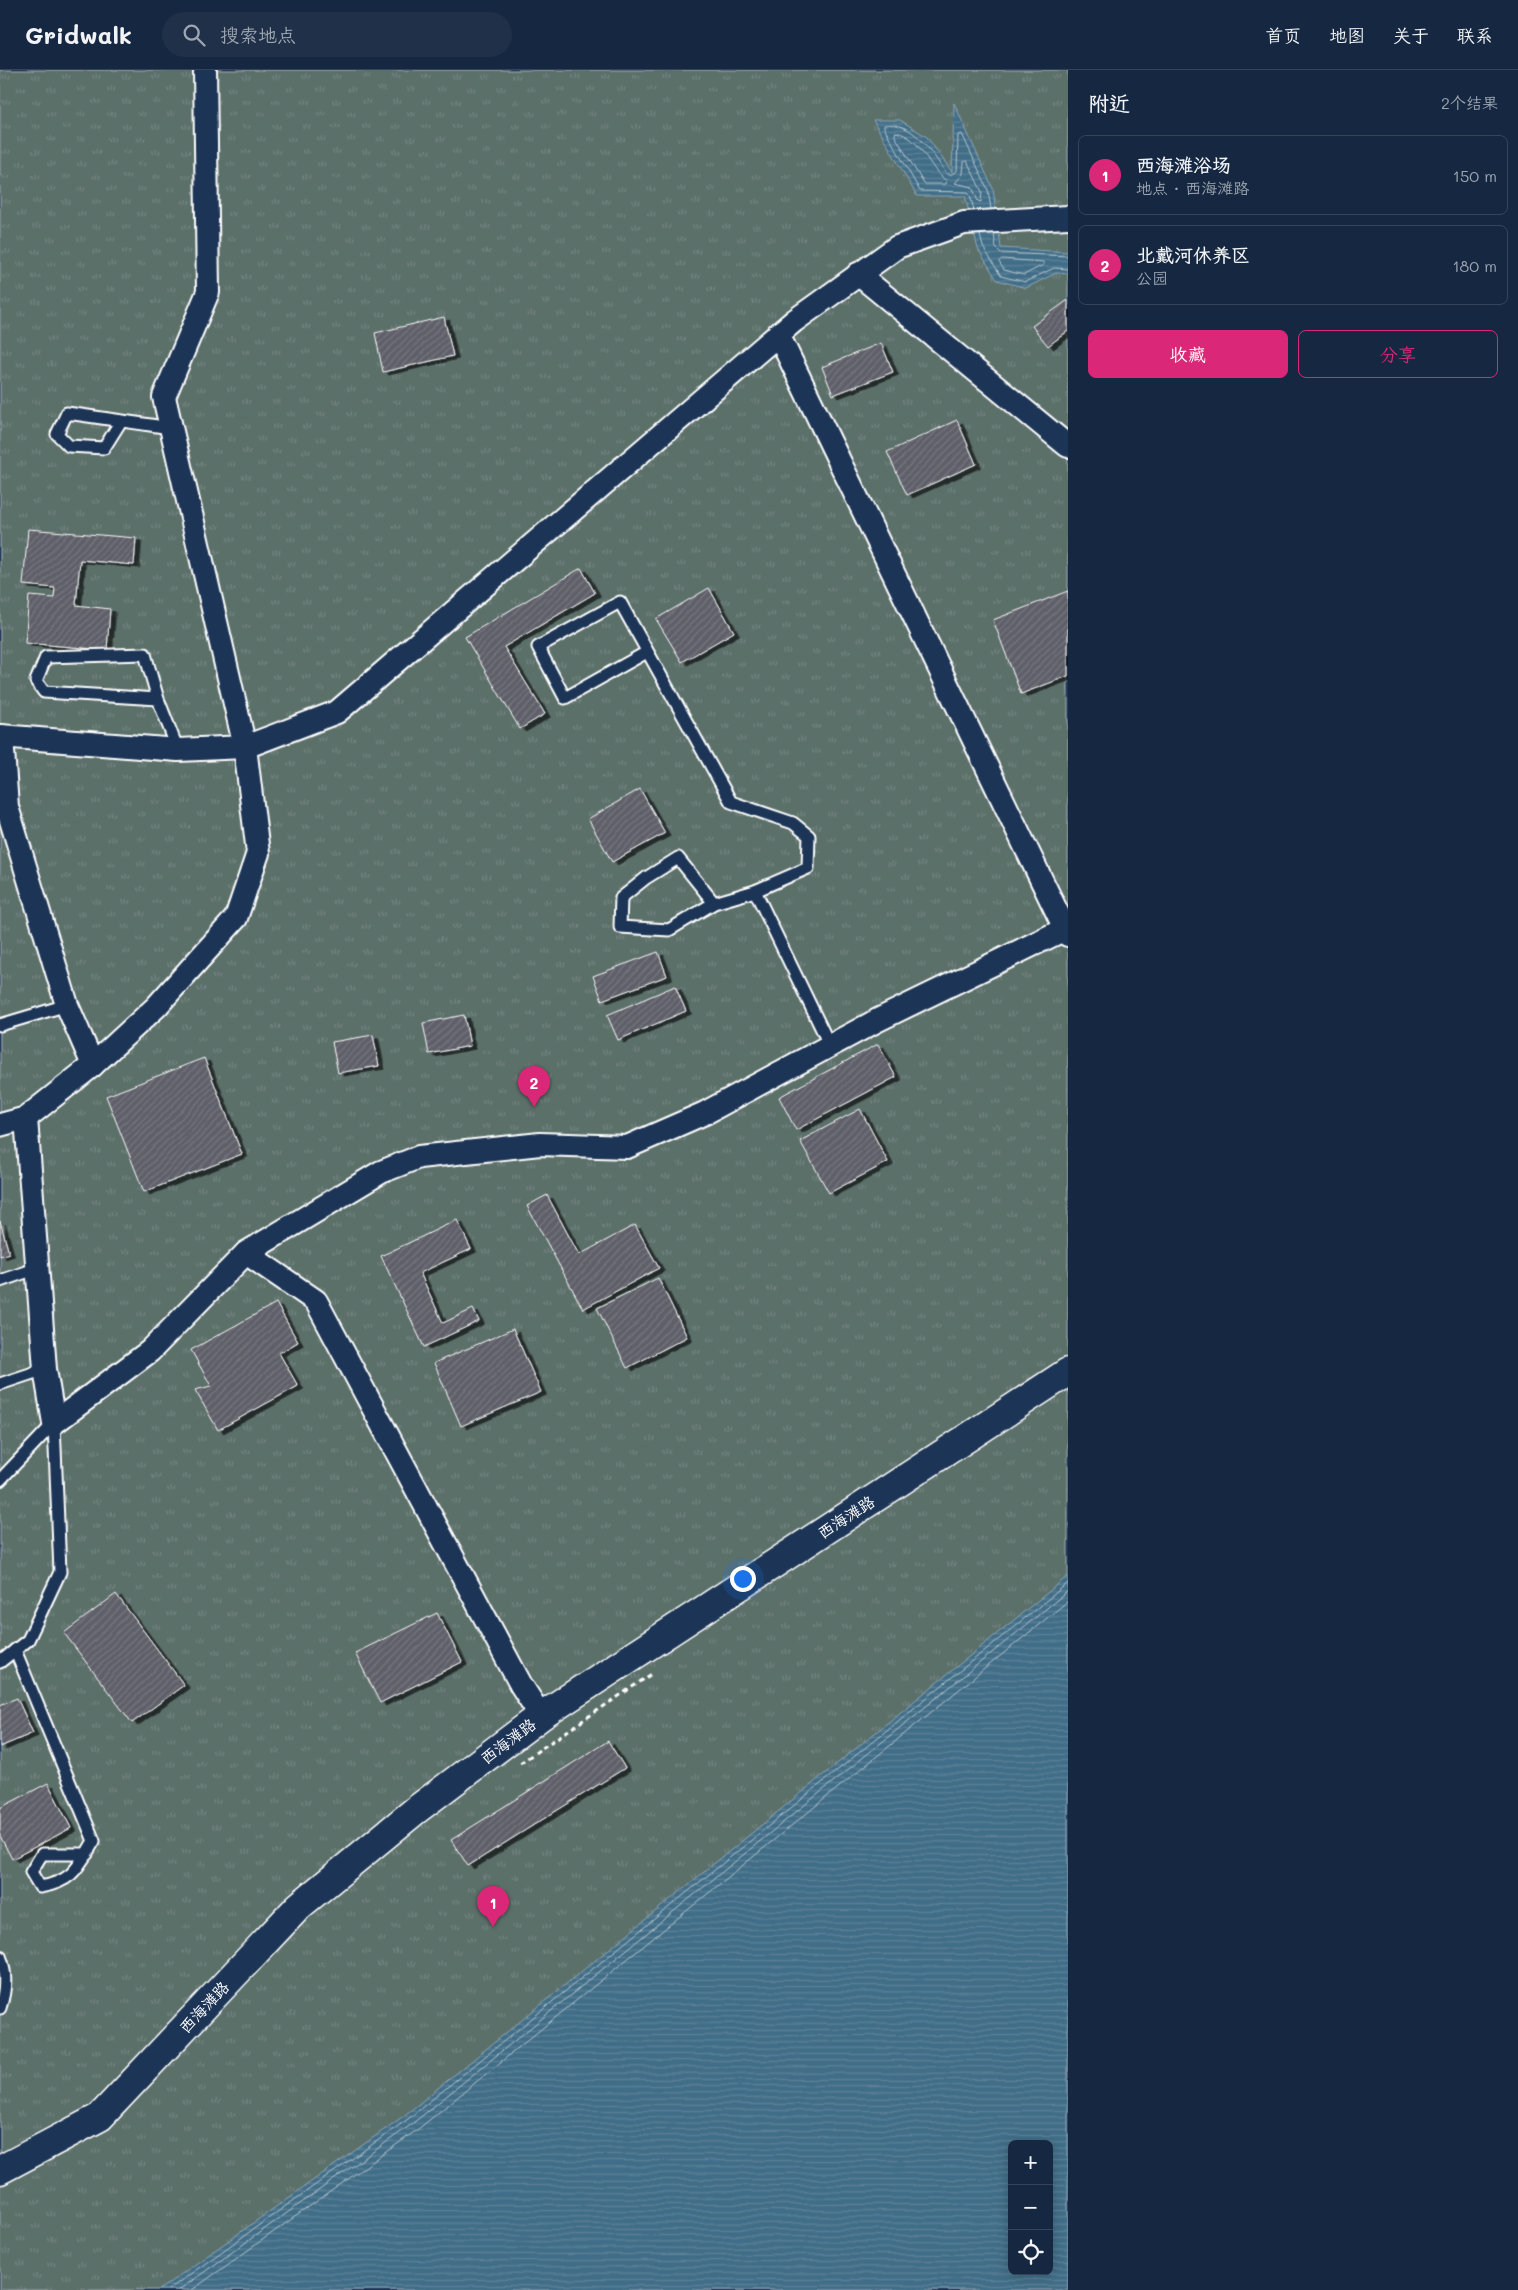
<!DOCTYPE html>
<html lang="zh">
<meta charset="utf-8">
<style>
:root{--surface:#162841;--page:#1f3048;--text:#f1f3f6;--muted:#9ea6b1;--line:#35445a;--accent:#db2777}
body{margin:0;font-family:Mali,"LXGW WenKai TC",sans-serif;background:var(--page);color:var(--text)}
.controls{position:absolute;right:15px;bottom:15px;display:grid;overflow:hidden;border-radius:8px;box-shadow:0 2px 12px #0003}
.controls button{width:45px;height:45px;display:grid;place-items:center;padding:0;border:0;border-bottom:1px solid var(--line);background:var(--surface);color:var(--text);font:25px sans-serif}
.you{position:absolute;left:742px;top:1508px;width:18px;height:18px;margin:-12px;border:4px solid #fff;border-radius:50%;background:#1a73e8;box-shadow:0 0 0 8px #1a73e833}
.badge{display:grid;place-items:center;width:32px;height:32px;border-radius:50%;background:var(--accent);color:#fff;font-size:16px;font-weight:700}
.pin{position:absolute;translate:-50% -41px;filter:drop-shadow(0 1px 2px #0008)}
.pin::after{content:'';position:absolute;top:26px;width:18px;height:15px;background:inherit;clip-path:polygon(0 0,100% 0,50% 100%)}
.list{margin:0;padding:0;list-style:none}
h2{display:flex;justify-content:space-between;align-items:center;height:65px;margin:0;padding:0 20px;font-size:21px}
h2 small{font-size:16px;font-weight:400;color:var(--muted)}
.list li{display:grid;grid-template-columns:32px 1fr auto;gap:15px;align-items:center;box-sizing:border-box;height:80px;margin:0 10px 10px;padding:0 10px;border:1px solid var(--line);border-radius:8px}
.list b{display:block;font-size:19px;white-space:nowrap}
.list p{margin:0;font-size:16px;white-space:nowrap;color:var(--muted)}
.list em{font-size:16px;font-style:normal;color:var(--muted)}
.actions{display:flex;gap:10px;padding:15px 20px}
.actions a{flex:1;padding:11px 0;border:1px solid var(--accent);border-radius:8px;text-align:center;font-size:18px;color:var(--accent)}
.actions .main{background:var(--accent);color:#fff}
.icon{flex:none;width:28px;height:28px;fill:none;stroke:currentColor;stroke-width:2;stroke-linecap:round;stroke-linejoin:round}
.map{position:relative;flex:none;width:1068px;height:2220px;overflow:hidden}
header{display:flex;align-items:center;gap:30px;box-sizing:border-box;height:70px;padding:0 25px;background:var(--surface);border-bottom:1px solid var(--line)}
header strong{font-size:24px}
nav{display:flex;gap:28px;margin-inline-start:auto;font-size:18px}
.search{width:350px;height:45px;background:var(--page);display:flex;align-items:center;gap:12px;box-sizing:border-box;padding:0 18px;border-radius:28px;color:var(--muted);font-size:19px}
main{display:flex}
aside{flex:1;background:var(--surface)}
.map>svg:first-child{display:block}
</style>
<header>
<strong>Gridwalk</strong>
<div class="search"><svg class="icon" aria-label="search" viewBox="0 0 24 24"><circle cx="10" cy="10" r="6"/><path d="M15 15l6 6"/></svg>搜索地点</div>
<nav><a>首页</a><a>地图</a><a>关于</a><a>联系</a></nav>
</header>
<main>
<div class="map">
<svg width="1068" height="2220" viewBox="0 0 1068 2220">
<defs>
<pattern id="park-tufts" width="24" height="20" patternUnits="userSpaceOnUse" patternTransform="scale(1.25)"><rect width="24" height="20" fill="#5b6f6a"/><path d="M3 7l-1-3M5 7V3M7 7l1-3M15 17l-1-3M17 17v-4M19 17l1-3" fill="none" stroke="#748580"/></pattern>
<pattern id="water-rules" width="6" height="5" patternUnits="userSpaceOnUse" patternTransform="scale(1.25)"><rect width="6" height="5" fill="#416d87"/><path d="M0 2.5h6" fill="none" stroke="#5e8399"/></pattern>
<pattern id="building-hatch" width="6" height="6" patternUnits="userSpaceOnUse" patternTransform="scale(1.25)"><rect width="6" height="6" fill="#5f5f69"/><path d="M-1 1l2-2M0 6l6-6M5 7l2-2" fill="none" stroke="#777780"/></pattern>
<filter id="shadow"><feDropShadow dx="5.5" dy="3" stdDeviation="0" flood-color="#0009"/></filter>
</defs>
<rect width="100%" height="100%" fill="#1d3557"/>
<filter id="ink" filterUnits="userSpaceOnUse"><feTurbulence type="fractalNoise" baseFrequency=".02" numOctaves="2"/><feDisplacementMap in="SourceGraphic" scale="10" xChannelSelector="R" yChannelSelector="G"/><feConvolveMatrix kernelMatrix="1 2 1 2 8 2 1 2 1" color-interpolation-filters="sRGB"/></filter>
<g filter="url(#ink)">
<path fill="url(#park-tufts)" stroke="#adb7b4" fill-rule="evenodd" d="M0,0H1068V2220H0ZM1012,2074H1049V2201H1012Z"/>
<g fill="url(#water-rules)" stroke="#8da7b7" fill-rule="evenodd">
<polygon points="954,33 993,119 1001,178 1068,182 1068,204 1056,203 1026,218 997,210 978,179 965,126 917,126 873,50 900,50 927,67 952,102"/>
<path d="M1068,1506V2220H159L405,2045ZM1012,2074H1049V2201H1012Z"/>
</g>
<g fill="none" stroke-linecap="round" stroke-linejoin="round">
<g stroke="#b3c5cf" stroke-width="1">
<path d="M896,62C923,68 927,98 947,111L946,114H924L895,66Z"/>
<polygon points="967,91 982,122 981,132 978,131 972,117 955,113 963,104 964,92"/>
<path d="M974,140L970,125L967,122L920,121L884,58V55C913,50 932,83 946,103L950,105L957,101L958,65L962,64L988,120L991,139"/>
<polyline points="994,164 996,178 1001,183 1068,186"/>
<polyline points="980,165 983,177 1001,206 1025,212 1054,198 1068,199"/>
<polygon points="1002,189 1043,192 1045,194 1024,205 1004,200 999,192"/>
<polyline points="168,2220 408,2049 1068,1513"/>
<polyline points="179,2220 412,2054 1068,1521"/>
<polyline points="192,2220 417,2060 1068,1531"/>
</g>
</g>
<g fill="url(#building-hatch)" stroke="#fff" filter="url(#shadow)">
<polygon points="1068,230 1068,261 1048,276 1032,256"/>
<polygon points="444,247 453,286 383,302 375,263"/>
<polygon points="881,273 893,302 833,325 822,297"/>
<polygon points="957,350 976,394 907,425 887,382"/>
<polygon points="28,459 136,468 134,495 80,490 76,535 110,539 107,580 25,573 29,526 54,528 55,518 23,515"/>
<polygon points="581,498 595,523 504,577 545,644 520,659 465,567"/>
<polygon points="709,518 734,562 682,592 656,549"/>
<polygon points="1068,521 1068,606 1021,624 993,550"/>
<polygon points="640,719 665,763 612,792 588,749"/>
<polygon points="658,882 667,906 602,930 593,906"/>
<polygon points="675,916 686,941 618,970 607,945"/>
<polygon points="464,945 470,976 429,984 423,953"/>
<polygon points="373,965 379,996 338,1003 332,972"/>
<polygon points="878,974 896,1007 796,1060 779,1027"/>
<polygon points="204,988 242,1084 144,1122 106,1026"/>
<polygon points="860,1039 888,1092 829,1123 800,1071"/>
<polygon points="547,1125 579,1185 635,1155 659,1198 583,1239 527,1136"/>
<polygon points="457,1150 471,1179 420,1203 443,1253 473,1239 479,1251 424,1277 381,1186"/>
<polygon points="0,1151 9,1183 0,1186"/>
<polygon points="658,1208 687,1267 627,1298 597,1238"/>
<polygon points="276,1233 298,1272 279,1283 298,1316 218,1360 195,1320 211,1316 191,1280"/>
<polygon points="513,1259 541,1322 461,1356 434,1293"/>
<polygon points="116,1524 184,1615 132,1653 64,1563"/>
<polygon points="437,1543 462,1592 380,1633 355,1583"/>
<polygon points="17,1628 33,1663 0,1677 0,1635"/>
<polygon points="608,1671 625,1698 468,1796 451,1770"/>
<polygon points="48,1713 71,1758 12,1789 0,1766 0,1738"/>
</g>
<g fill="none" stroke-linecap="round" stroke-linejoin="round">
<g stroke="#fff" stroke-width="15">
<g id="lane">
<polyline points="121,351 104,378 69,376 57,364 67,343 171,358"/>
<polyline points="647,582 565,628 538,577 620,532 731,732 793,753 809,766 808,798 755,821 714,833 678,788 646,808 621,828 620,857 669,860 714,833"/>
<polyline points="158,629 44,622 36,611 46,587 145,584 158,629 178,680"/>
<polyline points="755,821 830,976"/>
<polyline points="0,955 67,935"/>
<polyline points="0,1211 38,1198"/>
<polyline points="0,1314 45,1299"/>
<polyline points="0,1410 54,1353"/>
<path d="M15,1580L94,1771C78,1797 73,1812 40,1817L31,1802L42,1784H87"/>
<polyline points="0,1592 28,1570 60,1502 54,1353"/>
<path d="M0,1886C7,1903 6,1920 0,1938"/>
</g>
</g>
<g stroke="#fff" stroke-width="26">
<g id="street">
<polyline points="858,204 1068,376"/>
<polyline points="778,264 1068,865"/>
<polyline points="0,666 178,680 245,677 337,642 794,251 897,177 964,153 1068,147"/>
<polyline points="2,666 7,737 67,935 93,995"/>
<polyline points="26,1048 45,1299 54,1353 150,1281 246,1183 381,1102 419,1087 540,1074 627,1077 705,1043 878,950 1065,859"/>
<polyline points="0,1055 26,1048 93,995 156,937 236,848 258,783 245,677 164,327 208,222 205,0"/>
<polyline points="246,1183 316,1231 521,1615 541,1646"/>
</g>
</g>
<g stroke="#fff" stroke-width="31">
<polyline id="secondary" points="0,2100 100,2047 299,1836 416,1740 541,1646 1068,1302"/>
</g>
<polyline stroke="#fff" stroke-width="3" stroke-dasharray="5 4" stroke-linecap="butt" points="520,1693 653,1603"/>
<use href="#lane" stroke="#1d3557" stroke-width="11"/>
<use href="#street" stroke="#1d3557" stroke-width="22"/>
<use href="#secondary" stroke="#1d3557" stroke-width="28"/>
</g>
</g>
<g text-anchor="middle" stroke-width="4" stroke-linejoin="round" paint-order="stroke">
<g font-size="16" fill="#fff" stroke="#1d3557">
<text transform="translate(846 1447) rotate(-33)" y="6">西海滩路</text>
<text transform="translate(508 1671) rotate(-37)" y="6">西海滩路</text>
<text transform="translate(204 1937) rotate(-47)" y="6">西海滩路</text>
</g>
</g>
</svg>
<div class="controls">
<button>+</button>
<button>−</button>
<button><svg class="icon" aria-label="locate" viewBox="0 0 24 24"><circle cx="12" cy="12" r="6"/><path d="M12 2v4M12 18v4M2 12h4M18 12h4"/></svg></button>
</div>
<div class="you"></div>
<div class="pin badge" style="left:493px;top:1857px">1</div>
<div class="pin badge" style="left:534px;top:1037px">2</div>
</div>
<aside>
<h2>附近<small>2个结果</small></h2>
<ul class="list">
<li><span class="badge">1</span><div><b>西海滩浴场</b><p>地点 · 西海滩路</p></div><em>150 m</em></li>
<li><span class="badge">2</span><div><b>北戴河休养区</b><p>公园</p></div><em>180 m</em></li>
</ul>
<div class="actions"><a class="main">收藏</a><a>分享</a></div>
</aside>
</main>
